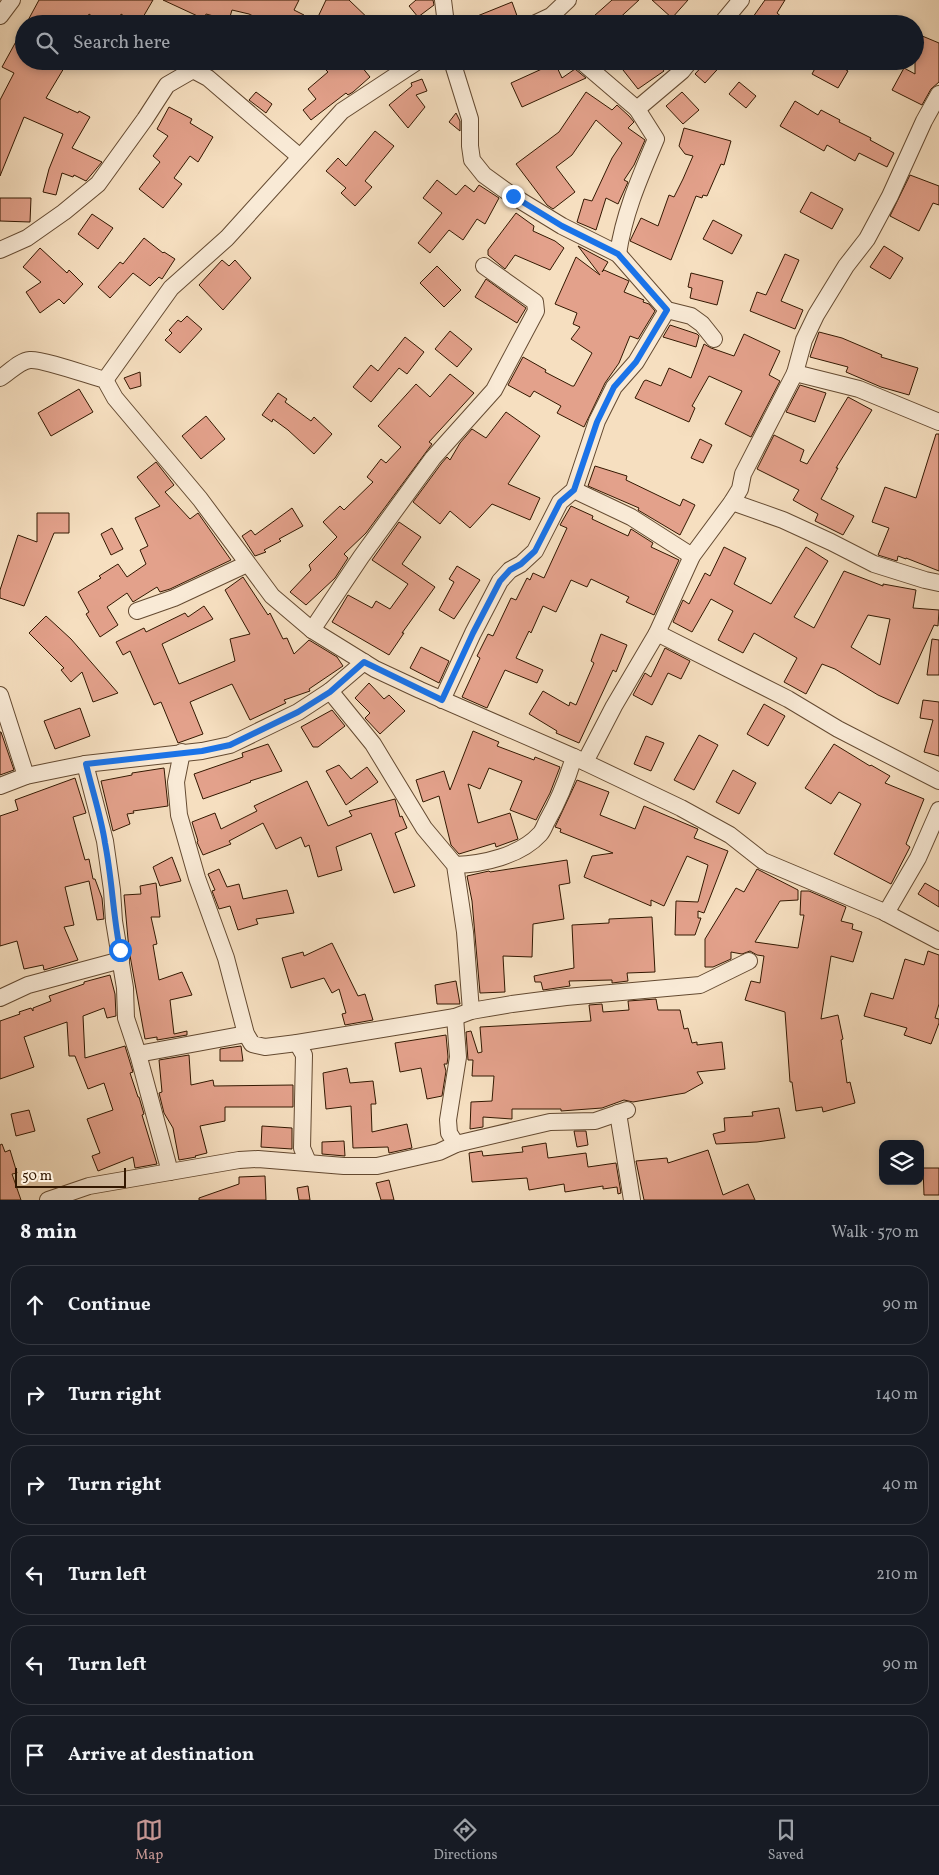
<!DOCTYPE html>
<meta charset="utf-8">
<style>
:root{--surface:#171b24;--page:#20242c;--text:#f1f3f6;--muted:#9ea1a6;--line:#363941;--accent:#c59692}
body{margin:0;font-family:Vollkorn,serif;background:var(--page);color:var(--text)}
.controls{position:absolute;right:15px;bottom:15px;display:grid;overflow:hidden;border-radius:10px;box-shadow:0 2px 8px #0003}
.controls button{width:45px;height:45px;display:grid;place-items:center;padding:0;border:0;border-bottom:1px solid var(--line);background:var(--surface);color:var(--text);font:25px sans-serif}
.scale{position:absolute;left:15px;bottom:12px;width:111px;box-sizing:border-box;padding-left:5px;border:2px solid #331801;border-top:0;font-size:14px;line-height:18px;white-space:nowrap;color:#331801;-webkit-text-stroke:4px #f9ead6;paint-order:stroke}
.stop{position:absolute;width:15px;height:15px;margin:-11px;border:4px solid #1a73e8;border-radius:50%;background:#fff}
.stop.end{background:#1a73e8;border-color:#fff;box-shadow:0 1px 5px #0008}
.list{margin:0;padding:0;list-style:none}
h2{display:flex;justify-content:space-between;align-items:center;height:65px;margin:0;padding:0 20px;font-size:21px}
h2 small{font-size:16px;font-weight:400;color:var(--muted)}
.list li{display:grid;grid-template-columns:32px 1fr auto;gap:15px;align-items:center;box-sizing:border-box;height:80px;margin:0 10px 10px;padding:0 10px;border:1px solid var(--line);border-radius:20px}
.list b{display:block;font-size:19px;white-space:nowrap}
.list em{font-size:16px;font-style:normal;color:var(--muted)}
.icon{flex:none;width:28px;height:28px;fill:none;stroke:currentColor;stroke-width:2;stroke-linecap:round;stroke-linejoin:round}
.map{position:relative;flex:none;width:939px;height:1200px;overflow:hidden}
.search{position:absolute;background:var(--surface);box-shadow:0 2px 8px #0003;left:15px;right:15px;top:15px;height:55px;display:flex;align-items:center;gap:12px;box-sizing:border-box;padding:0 18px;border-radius:28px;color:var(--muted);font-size:19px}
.sheet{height:605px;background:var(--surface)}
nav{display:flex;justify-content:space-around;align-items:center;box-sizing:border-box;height:70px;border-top:1px solid var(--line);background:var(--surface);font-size:14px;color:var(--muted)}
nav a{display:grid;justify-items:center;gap:2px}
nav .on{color:var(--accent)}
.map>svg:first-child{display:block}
</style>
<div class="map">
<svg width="939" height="1200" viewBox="0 0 939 1200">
<rect width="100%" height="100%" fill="#f6dfc0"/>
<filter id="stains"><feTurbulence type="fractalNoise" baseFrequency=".004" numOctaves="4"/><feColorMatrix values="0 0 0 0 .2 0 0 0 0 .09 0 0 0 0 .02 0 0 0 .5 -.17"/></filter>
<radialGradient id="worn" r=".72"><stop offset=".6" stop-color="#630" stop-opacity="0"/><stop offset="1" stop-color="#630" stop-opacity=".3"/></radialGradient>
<g fill="#e3a18b" stroke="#331801" fill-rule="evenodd">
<polygon points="39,0 153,0 139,24 124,24 127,18 121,14 119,24 103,24 89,14 85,24 26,24"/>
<polygon points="163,0 299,0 294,10 304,15 300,24 269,24 249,14 232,10 229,20 206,14 204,19"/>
<polygon points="326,0 349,0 374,24 327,24 317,19"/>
<polygon points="416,0 433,0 434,5 418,17 409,6"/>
<polygon points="612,0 639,0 613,24 585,24"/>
<polygon points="652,0 688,0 672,18"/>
<polygon points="765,0 785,0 777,13 790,24 748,24"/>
<polygon points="512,2 520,24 460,24 460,23"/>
<polygon points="24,27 24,61 51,61 64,68 46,98 78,113 79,111 90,117 72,148 102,162 86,181 74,175 73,177 62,173 56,195 43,192 49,169 63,134 24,117 0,176 0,100 14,73 2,67"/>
<polygon points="915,33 939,43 939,82 931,89 922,105 892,90 904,68 915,74"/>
<polygon points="337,61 357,61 370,77 353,92 348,95 346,93 311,120 303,110 316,99 308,89 328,72 326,70"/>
<polygon points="635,61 656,61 664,71 638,89 623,70"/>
<polygon points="707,61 725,61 705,83 695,74"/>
<polygon points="819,61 831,61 848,71 838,88 812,74"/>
<polygon points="555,63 562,78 575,69 586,78 522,107 511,83"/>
<polygon points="422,79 427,91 416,95 425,107 408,128 389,105 412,86 411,83"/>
<polygon points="739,82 756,96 746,108 729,94"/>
<polygon points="256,92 272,104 266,113 249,100"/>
<polygon points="586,92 612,110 617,105 629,116 634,122 628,128 645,140 634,165 624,180 628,182 618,204 606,198 596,230 577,222 584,199 592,201 612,158 622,143 596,120 572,155 556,167 575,192 553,209 547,205 516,164 559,132"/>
<polygon points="682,92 699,110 683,124 666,106"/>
<polygon points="795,101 818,115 821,110 840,120 839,122 871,138 870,140 894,153 887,167 859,153 855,161 827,145 824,151 780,126"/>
<polygon points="169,107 192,119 190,123 213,137 198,162 190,156 174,178 182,184 163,208 139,189 160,162 153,156 168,136 157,129"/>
<polygon points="456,113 460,121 460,131 449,122"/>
<polygon points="684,128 731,141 724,165 721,164 707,196 703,195 702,198 696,196 671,260 630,241 641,218 658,226 669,195 674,197 683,179 693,156 685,154 679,146"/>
<polygon points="375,131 394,146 365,181 372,187 355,206 341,193 346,188 326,171 338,158 346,166"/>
<polygon points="910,175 939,186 939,205 933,203 919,231 890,216"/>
<polygon points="437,180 456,195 465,185 474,192 479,185 499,198 485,224 477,219 463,240 449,230 430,253 418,243 442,213 423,198"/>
<polygon points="811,192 843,209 832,229 800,212"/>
<polygon points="0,198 31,198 30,222 0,221"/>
<polygon points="516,213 534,226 533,231 555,241 564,248 550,270 515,255 505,269 488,255 488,250"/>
<polygon points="92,214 113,228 98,249 78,234"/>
<polygon points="713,220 742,235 732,254 703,239"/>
<polygon points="144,238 163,253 164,252 175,259 162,279 159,277 150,286 133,273 110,298 98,287 120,262 123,264"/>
<polygon points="578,246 608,262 602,272 604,270 629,281 624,292 644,300 643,302 649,304 655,311 638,339 630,336 619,363 605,383 584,427 557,413 561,406 534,391 530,397 508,385 523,357 546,370 545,372 572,386 574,386 592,353 571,339 580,327 573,324 577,313 555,304 576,257 600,275"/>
<polygon points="884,246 903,258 890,279 870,267"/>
<polygon points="40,248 67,273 69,270 83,284 64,304 59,299 40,313 26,292 41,282 23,267"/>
<polygon points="785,254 799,260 781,301 803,310 795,329 750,311 757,292 766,295"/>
<polygon points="222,260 229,266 235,260 251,278 223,310 199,285"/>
<polygon points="437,266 461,290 444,307 420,283"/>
<polygon points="691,273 723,281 717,305 690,298 692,288 688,287"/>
<polygon points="486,279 526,308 517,323 475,297"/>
<polygon points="187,316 202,329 180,353 165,340 172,333 169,330 178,320 181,322"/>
<polygon points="670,325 697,334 699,336 696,347 663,337"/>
<polygon points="450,331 472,349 457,367 435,349"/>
<polygon points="819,332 842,338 882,355 881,357 918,368 909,395 881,387 846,372 848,367 810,357"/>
<polygon points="744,334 780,351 769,375 780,381 751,437 725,424 742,391 709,376 692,406 695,408 689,422 635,398 644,381 646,380 661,386 669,368 691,378 704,344 711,348 734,356"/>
<polygon points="405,337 424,352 407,374 399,368 371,402 353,387 371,365 378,371"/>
<polygon points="140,372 141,386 130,389 124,378"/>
<polygon points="450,374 474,393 429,442 432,444 366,533 344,554 348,558 335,578 306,605 290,592 311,570 309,565 337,537 323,522 340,506 344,510 373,482 367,477 381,459 386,463 401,447 378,426 416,384 430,397"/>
<polygon points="800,385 826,393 815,422 786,412"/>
<polygon points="79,389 93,412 51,436 38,413"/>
<polygon points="278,393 287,399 285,402 311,421 314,417 332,434 314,454 288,430 273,419 272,422 262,415"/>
<polygon points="848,397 872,410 836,468 838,468 821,499 854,516 843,535 815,521 818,514 793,500 799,490 757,469 774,435 804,450 800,461 807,464"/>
<polygon points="506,412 540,436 508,484 540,498 530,520 492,504 470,528 450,511 440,524 413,502 441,464 447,457 450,460 460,443 472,429 486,438"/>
<polygon points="206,416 225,439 201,459 182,436"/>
<polygon points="936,434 939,434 939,571 906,558 906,559 898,556 897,561 878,555 889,528 872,522 885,487 916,498"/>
<polygon points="700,439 712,445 703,463 691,458"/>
<polygon points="156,462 174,485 165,492 190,519 198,513 231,560 170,589 160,592 157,587 133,602 127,593 107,607 118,625 100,637 86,614 89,612 78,592 101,578 99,576 118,564 127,577 146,564 140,550 148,546 135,518 160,506 137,477"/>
<polygon points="595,466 627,476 626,480 680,506 683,499 695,505 680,535 638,510 639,508 588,486"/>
<polygon points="571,506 593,516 592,519 628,536 631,529 653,543 651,547 679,560 654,615 626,602 629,597 591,579 587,587 571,580 556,612 543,606 531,633 529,631 516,658 543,670 537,683 505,670 487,708 462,697 480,658 477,656 488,634 493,636 511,598 516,600 527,578 530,580 533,573 544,578 567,528 560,525"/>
<polygon points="292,508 303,526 279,539 281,541 264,550 266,552 255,556 242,536 251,530 255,535"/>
<polygon points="37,513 69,513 69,533 54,533 24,606 0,598 0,590 18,535 37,542"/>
<polygon points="399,522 421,537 402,564 435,587 402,633 404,633 389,655 332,622 348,595 372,608 376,601 390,609 408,584 372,560"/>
<polygon points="112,528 123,549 111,555 101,534"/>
<path d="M724,547L746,558L734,584L771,604L806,547L828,561L794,617L814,628L844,571L883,586V584L916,590L913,608L939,610L938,626L934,625L898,704L878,695L835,669L822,664L806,694L784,682L797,658L754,633L743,653L718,640L733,611L711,599L692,632L673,622L683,600L689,604L705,573L710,576ZM868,615L890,619L880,665L851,647Z"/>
<polygon points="457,566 480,580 454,619 439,610 454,582 449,579"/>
<polygon points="243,577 268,615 270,613 283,639 287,638 294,654 309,640 337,657 343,666 309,689 310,691 284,700 286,703 250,720 232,684 190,702 203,734 178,743 161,702 154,705 130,651 123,655 116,642 144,628 146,632 185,613 188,617 204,606 213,619 162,644 179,684 235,661 230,639 250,634 225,590"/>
<polygon points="46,616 71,639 118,693 93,702 82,672 71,682 61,670 64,668 29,633"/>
<polygon points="601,634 627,645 616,672 613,670 579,743 556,733 557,731 529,714 543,691 569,706 570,702 576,705 594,663 591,661"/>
<polygon points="932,639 939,640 939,675 927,675"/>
<polygon points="421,647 449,661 439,683 410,668"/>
<polygon points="665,648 690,661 681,679 668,673 652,705 633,695 645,673 651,677"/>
<polygon points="369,683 384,699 389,695 405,711 380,734 365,718 370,713 355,698"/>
<polygon points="923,700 939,702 939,756 924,752 933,720 920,718"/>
<polygon points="764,704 785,716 768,746 747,734"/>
<polygon points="80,708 90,736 55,749 44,721"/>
<polygon points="332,710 345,726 318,747 313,747 301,727"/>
<polygon points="473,731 499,742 497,746 534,760 535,757 560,767 550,793 536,820 510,810 522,781 489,768 480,789 468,784 478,823 510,813 518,839 496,847 495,843 459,854 451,845 439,796 423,802 416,780 444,771 450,790"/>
<polygon points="0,732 1,732 14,770 0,775"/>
<polygon points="699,735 718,745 694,790 674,780"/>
<polygon points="646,736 664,743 651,771 634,764"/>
<polygon points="268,744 282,771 250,781 251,782 203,799 194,774 243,757 242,753"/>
<polygon points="834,744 870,766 871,765 890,776 885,783 924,799 906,844 910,847 891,884 834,854 861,804 839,792 831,804 805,788"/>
<polygon points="339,765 351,779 367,767 378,782 346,805 326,771"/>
<polygon points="164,768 168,806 133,811 134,813 127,814 130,824 113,831 101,781 132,775 132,773"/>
<polygon points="733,770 756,783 739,814 716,802"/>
<polygon points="75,778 86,813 73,817 85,860 89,859 93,879 95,879 102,898 104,919 97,920 89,881 65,887 74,925 64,927 78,960 44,970 43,965 24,969 17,941 0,946 0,816 18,810 15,800"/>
<polygon points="577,780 609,792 600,815 635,829 644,806 698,829 694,838 728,851 704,913 698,911 698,918 701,918 695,935 675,935 676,901 698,902 708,865 687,856 664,906 651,900 651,906 584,877 592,856 613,853 560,832 561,829 555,827"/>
<polygon points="307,781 328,826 352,816 349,811 395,799 400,817 402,816 407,828 395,833 415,886 394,893 371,833 336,847 342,870 318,877 309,845 305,847 301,837 276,849 263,823 229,841 231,844 203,855 197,842 198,841 192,822 215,813 221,829 257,811 254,806"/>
<polygon points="172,857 181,881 160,886 153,867"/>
<polygon points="567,860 570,883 559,885 564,919 533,924 532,957 503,956 505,992 480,993 472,901 467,876 489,871 490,872"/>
<polygon points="219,869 227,887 239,884 243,899 287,890 294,913 256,919 258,924 238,930 230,906 219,909 212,891 215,890 208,874"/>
<polygon points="757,869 798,890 798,900 780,901 755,942 798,948 804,915 800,915 801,891 809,891 846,907 841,921 853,924 852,929 862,932 853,962 831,956 821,1019 838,1015 843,1039 841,1040 847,1083 850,1082 855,1103 823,1112 822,1107 796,1111 792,1082 790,1082 785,1012 745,1000 751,981 760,983 764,956 757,955 750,951 742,954 731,952 731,959 713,967 705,967 705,939 736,888 744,892"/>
<polygon points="156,883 160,917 151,917 157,944 153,945 159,980 182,972 192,995 170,1000 174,1034 187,1031 187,1035 157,1040 157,1037 145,1039 129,950 124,895 141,894 140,886"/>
<polygon points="925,883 939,891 939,907 918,894"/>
<polygon points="652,917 655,972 627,973 628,981 612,983 612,980 569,981 570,986 543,990 541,982 535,982 534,976 574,968 572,925 609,923 609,919"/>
<polygon points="332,943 358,996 365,994 373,1020 345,1025 342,1014 346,1013 339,989 332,993 324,978 291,988 282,958 303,952 304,956"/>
<polygon points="928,951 939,955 939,1004 935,1018 939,1019 939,1023 931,1044 904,1035 907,1028 864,1016 871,993 893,999 905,959 924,965"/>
<polygon points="110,975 115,994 116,1016 107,1018 104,1008 83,1016 85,1058 125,1046 133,1072 130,1073 138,1097 139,1097 144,1114 142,1115 157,1164 135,1168 133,1157 98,1171 92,1156 100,1153 87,1119 113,1110 104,1083 88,1089 75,1056 69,1056 67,1022 24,1037 34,1067 0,1079 0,1021 20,1014 19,1012 31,1008 33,1011 33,1008 51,1001 49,996 84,984 84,982"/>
<polygon points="456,981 460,1004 437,1004 435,985"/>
<polygon points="656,999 658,1010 680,1010 684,1029 688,1028 692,1043 697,1042 697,1045 722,1042 725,1069 697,1072 703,1083 685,1093 633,1102 624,1100 602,1108 561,1111 561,1109 512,1109 512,1119 483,1117 483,1127 470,1129 471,1102 492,1101 494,1076 472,1076 473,1060 468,1060 466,1032 471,1031 478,1053 482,1052 480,1027 591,1021 589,1005 602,1004 603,1012 629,1010 628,1001"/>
<polygon points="446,1035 448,1057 447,1064 444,1064 446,1071 442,1096 427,1099 421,1068 400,1072 395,1043"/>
<polygon points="241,1046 243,1061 220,1061 220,1049"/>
<polygon points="189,1055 191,1085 213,1080 214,1086 293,1085 293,1107 225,1107 225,1121 200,1126 207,1153 195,1156 196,1157 179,1160 173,1128 164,1113 159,1093 162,1092 159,1060"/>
<polygon points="347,1068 350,1083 373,1081 376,1104 371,1104 372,1132 407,1124 412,1148 389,1153 388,1147 353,1148 351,1106 326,1109 323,1073"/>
<polygon points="779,1108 785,1138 757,1142 716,1144 713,1134 725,1131 724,1118 753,1116 752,1112"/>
<polygon points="29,1110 35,1131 16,1136 11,1114"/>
<polygon points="262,1126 292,1128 292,1149 261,1147"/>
<polygon points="574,1131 586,1131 588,1145 577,1147"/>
<polygon points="344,1141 345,1156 322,1154 322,1142"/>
<polygon points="546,1143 548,1158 586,1153 588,1167 616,1163 621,1193 618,1194 617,1187 603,1189 603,1186 565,1192 564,1184 529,1190 527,1178 472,1182 469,1153 482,1151 483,1156 523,1152 522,1147"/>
<polygon points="2,1144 5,1152 10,1150 17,1173 12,1174 21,1200 0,1200 0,1145"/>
<polygon points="708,1150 723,1195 748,1184 755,1200 644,1200 636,1161 667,1158 668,1163"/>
<polygon points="923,1168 939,1168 939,1195 924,1195"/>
<polygon points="265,1176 266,1200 199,1200 199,1198 239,1184 239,1177"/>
<polygon points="389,1180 394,1200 381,1200 376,1183"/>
<polygon points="308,1186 310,1200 299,1200 297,1188"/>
</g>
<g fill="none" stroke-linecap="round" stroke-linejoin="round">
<g stroke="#644a31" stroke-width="18">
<g id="street">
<polyline points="443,0 446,24"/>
<polyline points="0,16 12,0"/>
<polyline points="534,24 551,16 568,0"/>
<polyline points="721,24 741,0"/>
<polyline points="452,61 470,119 470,146 472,160 484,175 513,196 562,226 618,254 667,310 691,316 702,324 714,339"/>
<path d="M581,61L637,109L656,139C640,177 624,213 618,254"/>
<polyline points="939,94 924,121 890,196 867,239 846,266 816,315 804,340 795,373 859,389 939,422"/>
<polyline points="637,109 682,71 690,61"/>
<polyline points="0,250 27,238 64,212 98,184 145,119 167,85 193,70 208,78 300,157"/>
<path d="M0,378C9,373 19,361 30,360C43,359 90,376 105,380L115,398L200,499L272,596L312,630L375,669L420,690L574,757L681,808L730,835L763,861L882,911L939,941"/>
<polyline points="105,380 171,288 227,238 342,111 418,61"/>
<polyline points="574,490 631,517 692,556"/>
<polyline points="732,502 783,520 831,542 874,564 925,580 939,583"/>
<polyline points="137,611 174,598 247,564"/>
<polyline points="312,630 361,557 433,458 494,390 536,311 535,302 484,266"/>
<polyline points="657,633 788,699 838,729 939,781"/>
<polyline points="330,691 373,744 424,828 455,865 465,932 471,1011"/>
<polyline points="0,695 26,776"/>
<polyline points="442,700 473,633 500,581 510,570 521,564 535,551 560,502 574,490 597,421 614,387 636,362 667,310"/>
<polyline points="182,752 176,782 179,815 197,878 226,958 246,1034 252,1044 265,1047 297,1043 455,1017 471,1011 512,1004 566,997 700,985 749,961"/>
<polyline points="585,762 614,706 657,633 692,556 732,502 740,489 743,474 795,373"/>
<polyline points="85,764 105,841 112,890 114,921 125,988 126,1018 138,1054 170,1172"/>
<polyline points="0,786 26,776 85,764 202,751 230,745 298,712 330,691 364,662"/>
<path d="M455,865C483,864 520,856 540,834C543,831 545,825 547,821C559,800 567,780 574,757"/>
<polyline points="886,913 918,858 939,810"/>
<polyline points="0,998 28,985 121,960"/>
<polyline points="455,1017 458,1057 448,1120 449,1133 456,1144"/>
<polyline points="297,1043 304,1055 302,1148 308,1162"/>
<polyline points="138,1054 246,1034"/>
<polyline points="618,1113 632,1200"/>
<polyline points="48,1200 89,1186 239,1160 258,1159 344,1166 377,1166 439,1152 456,1144 550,1122 595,1121 627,1110"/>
</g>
</g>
<use href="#street" stroke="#f9ead6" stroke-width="16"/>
</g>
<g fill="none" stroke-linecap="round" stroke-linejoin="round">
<path stroke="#1a73e8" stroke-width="6" d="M120,950C113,915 112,878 105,843C101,816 92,790 86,764L202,751L230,745L298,712L330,692L364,662L442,700L473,633L500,581L510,570L521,564L535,551L560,502L574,490L597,422L614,387L636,362L667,310L618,254L562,226L513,196"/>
</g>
<rect width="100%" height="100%" filter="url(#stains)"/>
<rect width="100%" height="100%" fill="url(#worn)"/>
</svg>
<div class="controls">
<button><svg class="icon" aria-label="layers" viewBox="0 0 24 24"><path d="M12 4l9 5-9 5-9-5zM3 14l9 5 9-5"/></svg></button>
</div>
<div class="scale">50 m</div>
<div class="stop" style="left:120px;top:950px"></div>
<div class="stop end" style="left:513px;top:196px"></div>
<div class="search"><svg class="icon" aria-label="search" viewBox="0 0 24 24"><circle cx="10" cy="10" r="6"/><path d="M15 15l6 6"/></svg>Search here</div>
</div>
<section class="sheet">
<h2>8 min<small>Walk · 570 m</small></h2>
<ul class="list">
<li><svg class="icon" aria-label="ahead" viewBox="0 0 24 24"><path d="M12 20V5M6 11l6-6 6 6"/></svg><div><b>Continue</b></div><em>90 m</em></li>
<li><svg class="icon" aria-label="right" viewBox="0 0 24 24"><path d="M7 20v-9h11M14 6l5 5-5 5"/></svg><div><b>Turn right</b></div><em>140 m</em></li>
<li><svg class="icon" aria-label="right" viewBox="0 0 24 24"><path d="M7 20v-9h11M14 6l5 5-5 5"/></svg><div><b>Turn right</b></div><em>40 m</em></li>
<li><svg class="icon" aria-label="left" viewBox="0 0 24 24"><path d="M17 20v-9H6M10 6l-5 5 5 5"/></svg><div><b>Turn left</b></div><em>210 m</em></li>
<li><svg class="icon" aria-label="left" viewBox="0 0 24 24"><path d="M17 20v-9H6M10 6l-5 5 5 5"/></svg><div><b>Turn left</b></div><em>90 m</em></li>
<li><svg class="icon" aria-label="arrive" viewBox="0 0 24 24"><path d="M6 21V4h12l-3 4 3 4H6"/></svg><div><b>Arrive at destination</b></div></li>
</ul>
</section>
<nav>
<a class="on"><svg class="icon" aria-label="map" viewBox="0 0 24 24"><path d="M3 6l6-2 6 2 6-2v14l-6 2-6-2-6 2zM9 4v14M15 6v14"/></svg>Map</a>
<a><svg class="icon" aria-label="directions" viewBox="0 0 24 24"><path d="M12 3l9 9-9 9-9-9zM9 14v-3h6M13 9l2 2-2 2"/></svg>Directions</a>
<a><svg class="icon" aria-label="saved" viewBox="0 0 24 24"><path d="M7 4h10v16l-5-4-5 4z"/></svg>Saved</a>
</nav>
